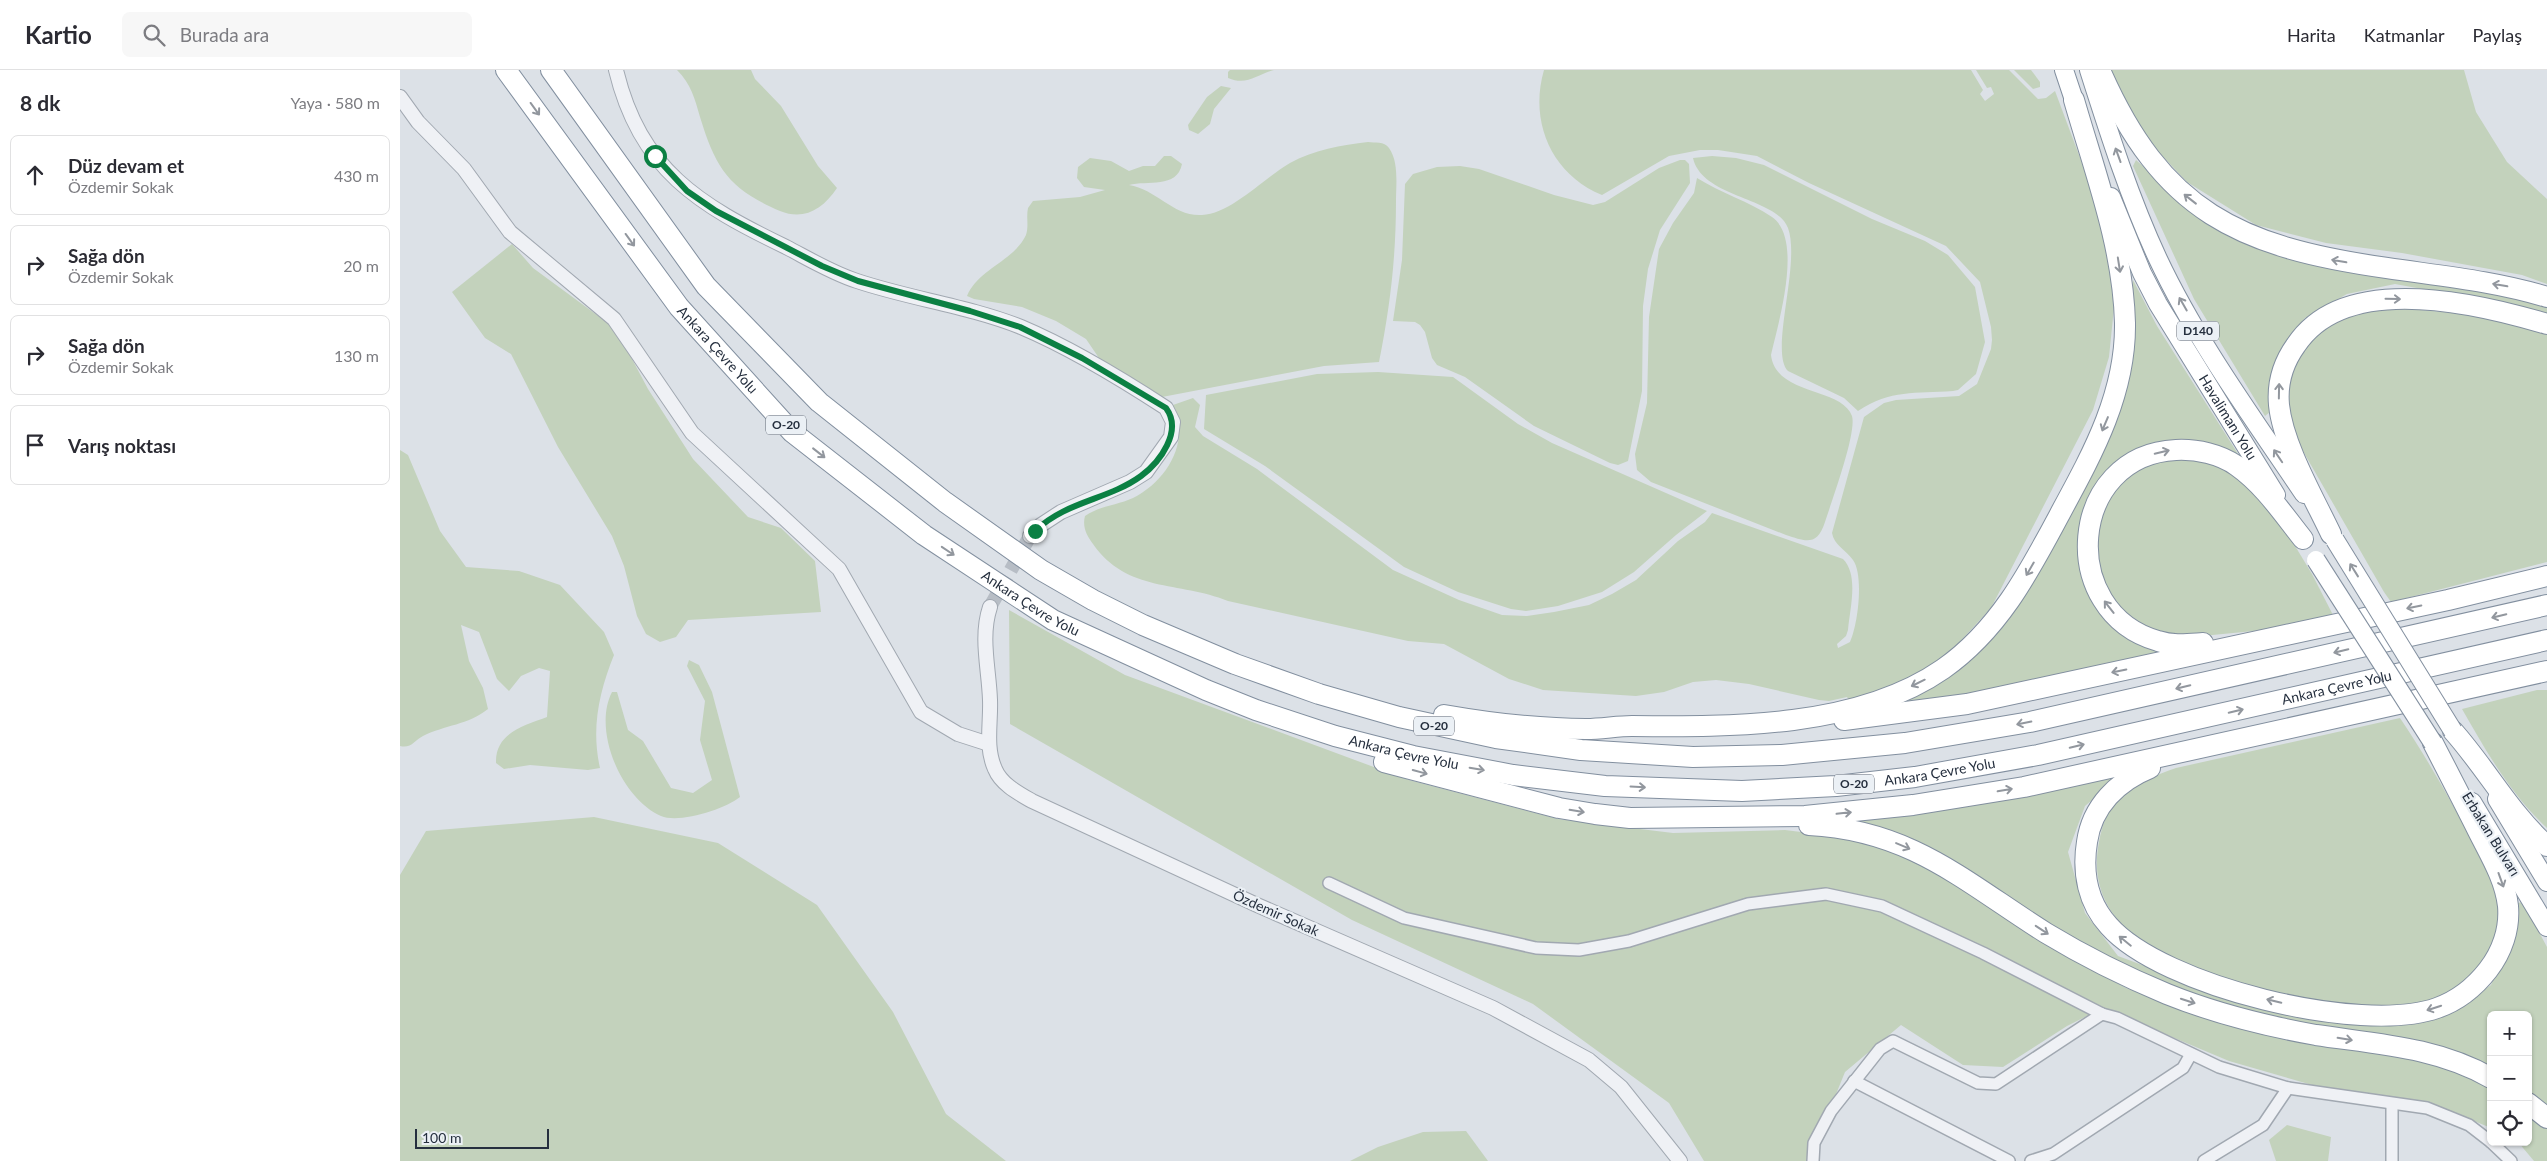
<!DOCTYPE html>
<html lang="tr">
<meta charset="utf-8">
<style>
:root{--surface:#fff;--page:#f7f7f7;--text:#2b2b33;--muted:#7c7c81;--line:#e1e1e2}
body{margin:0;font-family:Lato,sans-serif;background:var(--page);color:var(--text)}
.controls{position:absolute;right:15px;bottom:15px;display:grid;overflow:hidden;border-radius:8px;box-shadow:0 1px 4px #0004}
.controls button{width:45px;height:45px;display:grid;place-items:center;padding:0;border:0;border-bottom:1px solid var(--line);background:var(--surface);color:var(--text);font:25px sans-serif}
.scale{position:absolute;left:15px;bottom:12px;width:134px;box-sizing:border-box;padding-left:5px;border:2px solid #252f3e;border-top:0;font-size:14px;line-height:18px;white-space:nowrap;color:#252f3e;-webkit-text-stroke:4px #ebf0f5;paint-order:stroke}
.stop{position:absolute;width:15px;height:15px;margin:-11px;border:4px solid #0b8043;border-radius:50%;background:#fff}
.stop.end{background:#0b8043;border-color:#fff;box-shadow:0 1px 5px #0008}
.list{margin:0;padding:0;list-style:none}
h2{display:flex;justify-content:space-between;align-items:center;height:65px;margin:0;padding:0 20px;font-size:21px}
h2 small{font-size:16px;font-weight:400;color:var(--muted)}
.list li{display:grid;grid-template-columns:32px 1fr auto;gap:15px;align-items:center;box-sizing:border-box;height:80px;margin:0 10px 10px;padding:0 10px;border:1px solid var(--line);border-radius:8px}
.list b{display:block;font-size:19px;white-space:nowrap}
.list p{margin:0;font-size:16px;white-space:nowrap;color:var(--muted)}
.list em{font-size:16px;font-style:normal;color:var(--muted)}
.icon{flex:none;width:28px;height:28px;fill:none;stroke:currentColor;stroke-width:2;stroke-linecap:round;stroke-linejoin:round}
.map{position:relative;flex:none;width:2147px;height:1091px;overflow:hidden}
header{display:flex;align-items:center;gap:30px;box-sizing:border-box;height:70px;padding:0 25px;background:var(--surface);border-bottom:1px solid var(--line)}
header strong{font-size:24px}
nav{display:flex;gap:28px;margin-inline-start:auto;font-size:18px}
.search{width:350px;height:45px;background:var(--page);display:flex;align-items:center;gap:12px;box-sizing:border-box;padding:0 18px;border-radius:8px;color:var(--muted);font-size:19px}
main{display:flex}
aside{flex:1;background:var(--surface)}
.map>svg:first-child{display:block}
</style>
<header>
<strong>Kartio</strong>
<div class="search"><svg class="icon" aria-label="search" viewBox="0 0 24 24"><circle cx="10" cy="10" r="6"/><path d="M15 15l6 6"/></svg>Burada ara</div>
<nav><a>Harita</a><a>Katmanlar</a><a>Paylaş</a></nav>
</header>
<main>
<aside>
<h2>8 dk<small>Yaya · 580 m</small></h2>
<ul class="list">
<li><svg class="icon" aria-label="ahead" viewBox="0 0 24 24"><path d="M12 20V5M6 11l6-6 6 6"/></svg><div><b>Düz devam et</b><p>Özdemir Sokak</p></div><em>430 m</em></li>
<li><svg class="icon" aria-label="right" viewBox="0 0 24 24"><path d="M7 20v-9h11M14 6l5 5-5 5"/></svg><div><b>Sağa dön</b><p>Özdemir Sokak</p></div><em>20 m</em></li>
<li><svg class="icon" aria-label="right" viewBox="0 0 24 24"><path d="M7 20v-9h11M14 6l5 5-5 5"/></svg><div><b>Sağa dön</b><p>Özdemir Sokak</p></div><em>130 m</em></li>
<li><svg class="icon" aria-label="arrive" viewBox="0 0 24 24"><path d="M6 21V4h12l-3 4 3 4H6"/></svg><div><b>Varış noktası</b></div></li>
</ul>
</aside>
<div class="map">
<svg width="2147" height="1091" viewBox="0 0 2147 1091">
<rect width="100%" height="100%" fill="#dce1e7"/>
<g fill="#c3d2bc">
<path d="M277,0H351L355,9L381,36L418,96L437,118C423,139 404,151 380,141C329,119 316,99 300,47C295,29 291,14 277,0Z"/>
<path d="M830,0H874C856,5 847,16 828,8V2Z"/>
<path d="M1144,0H1571L1583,20L1580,24L1585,31L1594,24L1591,17L1587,18L1576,0H1609L1638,29L1646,28L1655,21L1685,101L1704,164L1716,218L1709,287L1693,340L1591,538L1556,576L1534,594L1512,608L1451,634L1447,627L1429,631L1419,630L1349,614L1316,610L1293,612L1264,622L1236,626L1143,620L1109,609L1044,574L1008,571L828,531C779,511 727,523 693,474C687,466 682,457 685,446C699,436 718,435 733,428C767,411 791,371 773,335L793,328L800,335L795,357L803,366L857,399L993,500L1059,530L1102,545L1127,546L1154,542L1189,535L1212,524L1236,510L1278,471L1305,452L1312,443L1443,489C1459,505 1450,538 1448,560L1446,566L1437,574L1438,578L1450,572C1458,555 1464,505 1453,490C1446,480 1434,475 1432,463L1464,347L1484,333L1496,330L1559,326L1577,314L1591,279L1592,270L1591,257L1580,212L1546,176L1409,113L1357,86L1318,80H1300L1269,86L1202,125C1151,104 1129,51 1144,0Z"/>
<polygon points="1614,0 1631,0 1640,12 1640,17 1633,19"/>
<polygon points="1707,0 2064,0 2076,42 2107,92 2147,129 2147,214 2122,205 2002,183 1926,173 1856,155 1787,112 1730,52"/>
<polygon points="821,16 831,18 814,39 810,54 798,64 789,60 788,55 807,27"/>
<path d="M968,72C975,73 984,71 989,78C999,92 996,115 996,131C996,188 990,237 979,292L924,296L762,327L701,291L686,269L656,251L622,237L574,229L567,226C578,199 614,191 626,165C629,156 626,147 628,138L633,131L680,127L705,120L684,117L677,108L678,97L690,88L711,91L729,101L743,96H755L764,86H771L782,94C777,119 747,110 729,115C756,119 774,147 802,145C831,144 864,108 890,93C913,80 942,75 968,72Z"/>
<path d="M1312,86L1336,88L1364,95L1472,149L1525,171L1548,185L1575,217L1585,272L1576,304L1558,320L1553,321C1515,324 1491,319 1458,341L1444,328L1388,301C1369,282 1401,194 1388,158C1376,127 1302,128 1293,88Z"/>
<polygon points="1280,90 1285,90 1289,94 1290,113 1260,160 1248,199 1243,236 1242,321 1228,391 1218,395 1210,393 1134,356 1065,307 1037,295 1032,288 1025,262 1020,255 1015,252 993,251 1002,190 1005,114 1013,104 1037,97 1060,96 1079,99 1154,125 1193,135 1205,132 1259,98"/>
<polygon points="1736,90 1804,150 1858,178 1939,200 2096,221 2147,237 2147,247 2088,231 1995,214 1947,224 1905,248 1881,279 1872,313 1875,338 1865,346 1794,229 1733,96"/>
<path d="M1297,108C1321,123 1348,131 1372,147C1404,169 1378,254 1371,285C1376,326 1442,317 1452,346C1457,363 1431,433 1425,452C1417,477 1405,471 1386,465L1251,412L1237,400L1235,384L1247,333L1249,247L1259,179L1273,153L1294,123Z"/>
<polygon points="112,174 133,198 216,259 248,319 293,389 348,447 381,458 415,491 421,542 288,550 276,567 260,572 246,564 237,546 224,496 212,466 158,377 111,284 85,268 52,222"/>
<polygon points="1733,210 1757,256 1847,398 1803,375 1720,395 1679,469 1683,505 1775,586 1511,638 1508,628 1554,604 1600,560 1628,521 1654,476 1724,319"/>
<path d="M1974,237C2032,241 2092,243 2147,262V492L1991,532L1984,522L1892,362L1886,323L1899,282L1925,255Z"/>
<polygon points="978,302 1053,307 1118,354 1152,373 1307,441 1276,465 1234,502 1202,522 1158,536 1126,541 1111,539 1058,522 1004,497 865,396 804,359 806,325 917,304"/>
<path d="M0,380L8,385L40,461L66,497L119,501L160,515L204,562L214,585C199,622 191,659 200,698L188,700L130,695L104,699L96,693C95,663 123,656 147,647L150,601L139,598L121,606L109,621L97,609L79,562L61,555L69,591L83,618L88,639C68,655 45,655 23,666C15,670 11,679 0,676Z"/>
<polygon points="1779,383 1818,389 1877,446 1912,504 1934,547 1864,560 1792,567 1753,561 1719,538 1699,505 1695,455 1723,405"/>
<polygon points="609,540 725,605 1009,710 1158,749 1273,763 1385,760 1473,771 1547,805 1637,868 1726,918 1805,948 2033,993 2091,1016 2091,1058 2045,1039 1919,1017 1829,991 1703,938 1667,956 1603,997 1563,995 1501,955 1445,1002 1409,1091 1304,1091 1269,1033 1133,934 952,850 610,654"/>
<path d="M289,590L299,595L312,622L340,727C325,739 279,754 261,746C222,729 192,661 212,622H217L228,660L243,671L271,718L293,723L312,710L300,670L305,631L287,596Z"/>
<path d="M2137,620H2147V758C2111,725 2086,681 2062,639Z"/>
<path d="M2000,648C2029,691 2055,738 2079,784C2086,797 2097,813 2099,828C2102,846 2097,867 2089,882C2075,910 2046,928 2017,934C1952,948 1793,909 1740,870C1706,846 1691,813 1699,772C1702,756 1707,740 1719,729C1735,714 1755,705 1776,698Z"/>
<polygon points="1710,704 1711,714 1685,736 1668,782 1685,843 1718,886 1823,925 1961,954 2059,936 2091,915 2109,874 2113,834 2123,832 2147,877 2147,1039 2128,1025 2128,945 2091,945 2091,1000 1864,949 1720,898 1635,847 1578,807 1520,772 1459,754 1461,746"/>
<polygon points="194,747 318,773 417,835 493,942 546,1044 606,1091 0,1091 0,805 26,761"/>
<polygon points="2128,1041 2147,1058 2147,1091 2134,1091 2118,1072 2128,1072"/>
<polygon points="1887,1055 1931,1067 1928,1091 1876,1091 1869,1070"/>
<polygon points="1066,1061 1088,1091 950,1091 978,1077 1023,1062"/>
</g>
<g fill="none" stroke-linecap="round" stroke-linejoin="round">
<polyline stroke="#b7bdc5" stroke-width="14" stroke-dasharray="14 7" stroke-linecap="butt" points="590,537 630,466"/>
<g stroke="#a1a8b1" stroke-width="14">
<g id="minor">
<polyline points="929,813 1004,848 1136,878 1179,880 1229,871 1348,834 1426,824 1482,836 1583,883 1702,944 1717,948 1819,997 1888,1018 2027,1038 2069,1055 2091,1072"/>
<polyline points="1454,1011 1609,1091"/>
<polyline points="2091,1072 2111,1091"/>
<polyline points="1413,1091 1414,1073 1431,1041 1480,979 1493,971 1578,1013 1596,1014 1702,944"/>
<polyline points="1631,1091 1653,1084 1783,998 1791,984"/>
<polyline points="1804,1091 1863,1055 1888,1018"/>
<polyline points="1992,1091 1992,1034"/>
</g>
</g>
<g stroke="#a1a8b1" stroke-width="16">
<g id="tertiary">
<path d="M216,0C240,100 299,135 386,177C409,189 432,203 457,211C511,229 568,236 621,257C671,278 720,308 766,338L773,352L771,367L746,402L730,412L661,442L641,455L630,466"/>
<polyline points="0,27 18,52 64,99 110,162 214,249 292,363 439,499 521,642 558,664 589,674"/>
<path d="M590,537C580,567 589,599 590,630C591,653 585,677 595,699C601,714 618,723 632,731L857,835L1093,938L1189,990L1221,1017L1280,1091"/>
</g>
</g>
<g stroke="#828f9f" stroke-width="20">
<g id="trunk">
<polyline points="1664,0 1678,42"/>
<path d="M1689,0C1709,63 1730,129 1758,189C1797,272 1853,348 1904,424"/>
<path id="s1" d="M1711,127L1742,203L1758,234L1876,425"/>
<polyline points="2097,729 2147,812"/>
<polyline points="2072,732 2147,857"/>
</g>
</g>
<g stroke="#828f9f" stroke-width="22">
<g id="motorway">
<path id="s2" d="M106,0L279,237L392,362L524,465L653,550L806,620L856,640L935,666L1013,686L1113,705L1205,716L1342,721L1436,716L1515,707L1638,685L2147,570"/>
<polyline points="151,0 306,216 419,332 545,432 641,500 693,530 743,555 835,594 919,624 999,647 1096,668 1181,680 1293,687 1382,685 1505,673 1630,652 2147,535"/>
<path d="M1700,0C1762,142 1839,177 1987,198C2041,206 2095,211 2147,227"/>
<path d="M1931,464C1914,428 1883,375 1879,335C1877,313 1883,293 1896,275C1945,201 2077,233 2147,254"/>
<path d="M1803,573C1788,574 1773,576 1758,571C1656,542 1668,385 1776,380C1797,379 1820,384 1837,396C1864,415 1883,444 1903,469"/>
<path d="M1044,645C1090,653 1139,659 1186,659C1202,659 1217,656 1232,656C1332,657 1458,658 1543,599C1600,559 1630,500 1662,440C1694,381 1726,322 1725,253C1723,176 1695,103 1674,30"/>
<polyline points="1444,650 1567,634 2048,530 2147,506"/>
<path d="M2053,661C2086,698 2110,743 2147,776"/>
<polyline points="984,692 1159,738 1195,744 1230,748 1405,746 1513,735 1624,717 2147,601"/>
<path d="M1750,698C1718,711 1692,736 1687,772C1682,803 1688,833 1709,856C1762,916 1961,965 2037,938C2057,931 2074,918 2088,900C2102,882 2110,859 2108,836C2105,809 2090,785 2078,761C2063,731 2048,702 2033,673"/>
<path d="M1409,755C1511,760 1565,812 1646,863C1684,886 1726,907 1767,924C1814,943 1866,956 1916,965C1976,974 2037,977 2091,1008"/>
<polyline points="2128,1033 2147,1048"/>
</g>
</g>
<use href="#minor" stroke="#eff1f5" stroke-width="11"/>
<use href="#tertiary" stroke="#eff1f5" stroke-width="14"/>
<use href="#trunk" stroke="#fff" stroke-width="18"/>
<use href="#motorway" stroke="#fff" stroke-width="20"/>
<g stroke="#828f9f" stroke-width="20" stroke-linecap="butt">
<g id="trunk-bridge">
<polyline points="1935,470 2053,661"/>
<polyline points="1916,490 2033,673"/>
</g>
</g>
<use href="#trunk-bridge" stroke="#fff" stroke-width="18"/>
</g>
<defs><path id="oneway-shaft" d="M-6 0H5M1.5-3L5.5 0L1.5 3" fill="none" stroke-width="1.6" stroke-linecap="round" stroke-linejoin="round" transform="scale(1.25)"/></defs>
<g stroke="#92979e">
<use href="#oneway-shaft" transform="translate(135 39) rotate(54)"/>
<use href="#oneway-shaft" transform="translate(1718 85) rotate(-110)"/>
<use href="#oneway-shaft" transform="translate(1790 129) rotate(-142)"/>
<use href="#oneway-shaft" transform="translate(230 170) rotate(54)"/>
<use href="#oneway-shaft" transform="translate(1939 191) rotate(-170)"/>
<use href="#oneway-shaft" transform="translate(1719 195) rotate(81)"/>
<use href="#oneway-shaft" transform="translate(2100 215) rotate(-170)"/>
<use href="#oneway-shaft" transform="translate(1993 229) rotate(1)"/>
<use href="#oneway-shaft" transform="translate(1783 234) rotate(-120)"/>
<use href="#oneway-shaft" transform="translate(1879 321) rotate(-89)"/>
<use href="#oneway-shaft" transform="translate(1705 354) rotate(113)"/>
<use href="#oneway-shaft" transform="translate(1762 382) rotate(-13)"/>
<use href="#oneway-shaft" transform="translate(419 383) rotate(38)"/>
<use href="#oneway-shaft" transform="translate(1878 386) rotate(-124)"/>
<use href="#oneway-shaft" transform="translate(548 481) rotate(34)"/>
<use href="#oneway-shaft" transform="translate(1630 499) rotate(120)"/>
<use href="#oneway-shaft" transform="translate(1954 500) rotate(-122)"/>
<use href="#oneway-shaft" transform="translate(1709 537) rotate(-128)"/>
<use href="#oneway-shaft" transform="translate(2014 537) rotate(168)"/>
<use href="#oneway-shaft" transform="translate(2099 546) rotate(167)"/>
<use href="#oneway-shaft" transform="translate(1941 581) rotate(167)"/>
<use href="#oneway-shaft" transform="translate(1719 601) rotate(168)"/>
<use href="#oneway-shaft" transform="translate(1518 613) rotate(154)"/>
<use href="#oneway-shaft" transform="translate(1783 617) rotate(167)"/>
<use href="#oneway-shaft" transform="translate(1836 641) rotate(-13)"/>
<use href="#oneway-shaft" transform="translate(1624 653) rotate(169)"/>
<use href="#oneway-shaft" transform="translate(1677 676) rotate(-13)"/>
<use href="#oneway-shaft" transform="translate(1077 699) rotate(10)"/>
<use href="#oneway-shaft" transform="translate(1020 702) rotate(15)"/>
<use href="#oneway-shaft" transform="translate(1238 717) rotate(3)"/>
<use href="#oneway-shaft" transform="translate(1605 720) rotate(-10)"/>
<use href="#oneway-shaft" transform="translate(1177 741) rotate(9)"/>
<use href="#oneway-shaft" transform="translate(1444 743) rotate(-6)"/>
<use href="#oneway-shaft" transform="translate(1503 776) rotate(23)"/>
<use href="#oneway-shaft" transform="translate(2101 810) rotate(70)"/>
<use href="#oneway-shaft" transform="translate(1642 860) rotate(33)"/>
<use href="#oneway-shaft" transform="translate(1725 871) rotate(-141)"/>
<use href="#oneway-shaft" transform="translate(1788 931) rotate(18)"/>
<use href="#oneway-shaft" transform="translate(1874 931) rotate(-167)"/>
<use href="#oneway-shaft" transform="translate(2034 938) rotate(162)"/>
<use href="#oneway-shaft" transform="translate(1945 969) rotate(9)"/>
</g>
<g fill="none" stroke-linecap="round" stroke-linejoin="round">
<path stroke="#0b8043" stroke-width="6" d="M255,86L287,121L316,141L422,196L458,211L570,241L620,257L682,288L766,338C783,361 760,392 741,406C708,430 666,431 635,461"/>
</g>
<g text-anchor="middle" stroke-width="4.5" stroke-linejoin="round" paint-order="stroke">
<g fill="#ebf0f5" stroke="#606975" stroke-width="1">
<rect x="1777" y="251.5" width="42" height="19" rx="4"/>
<rect x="366" y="345.5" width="40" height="19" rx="4"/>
<rect x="1014" y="646.5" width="40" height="19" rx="4"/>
<rect x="1434" y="704.5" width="40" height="19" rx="4"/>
</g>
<g font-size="12" font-weight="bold" fill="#252f3e">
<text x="1798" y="265">D140</text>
<text x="386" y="359">O-20</text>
<text x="1034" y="660">O-20</text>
<text x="1454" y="718">O-20</text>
</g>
<g font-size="14" fill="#252f3e" stroke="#ebf0f5">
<text dy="5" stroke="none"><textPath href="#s2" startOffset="351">Ankara Çevre Yolu</textPath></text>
<text dy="5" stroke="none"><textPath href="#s1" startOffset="250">Havalimanı Yolu</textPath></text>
<text dy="5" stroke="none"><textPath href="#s2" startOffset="756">Ankara Çevre Yolu</textPath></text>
<text dy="5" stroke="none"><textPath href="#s2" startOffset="2106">Ankara Çevre Yolu</textPath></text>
<text dy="5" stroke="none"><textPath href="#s2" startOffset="1160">Ankara Çevre Yolu</textPath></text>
<text dy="5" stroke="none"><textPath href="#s2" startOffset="1700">Ankara Çevre Yolu</textPath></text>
<text transform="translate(2091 764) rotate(58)" y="5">Erbakan Bulvarı</text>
<text transform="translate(876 843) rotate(24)" y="5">Özdemir Sokak</text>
</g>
</g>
</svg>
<div class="controls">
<button>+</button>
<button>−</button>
<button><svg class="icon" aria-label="locate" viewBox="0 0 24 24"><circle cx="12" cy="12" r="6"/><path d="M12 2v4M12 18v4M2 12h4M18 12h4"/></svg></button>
</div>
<div class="scale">100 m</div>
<div class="stop" style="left:255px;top:86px"></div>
<div class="stop end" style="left:635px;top:461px"></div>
</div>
</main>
